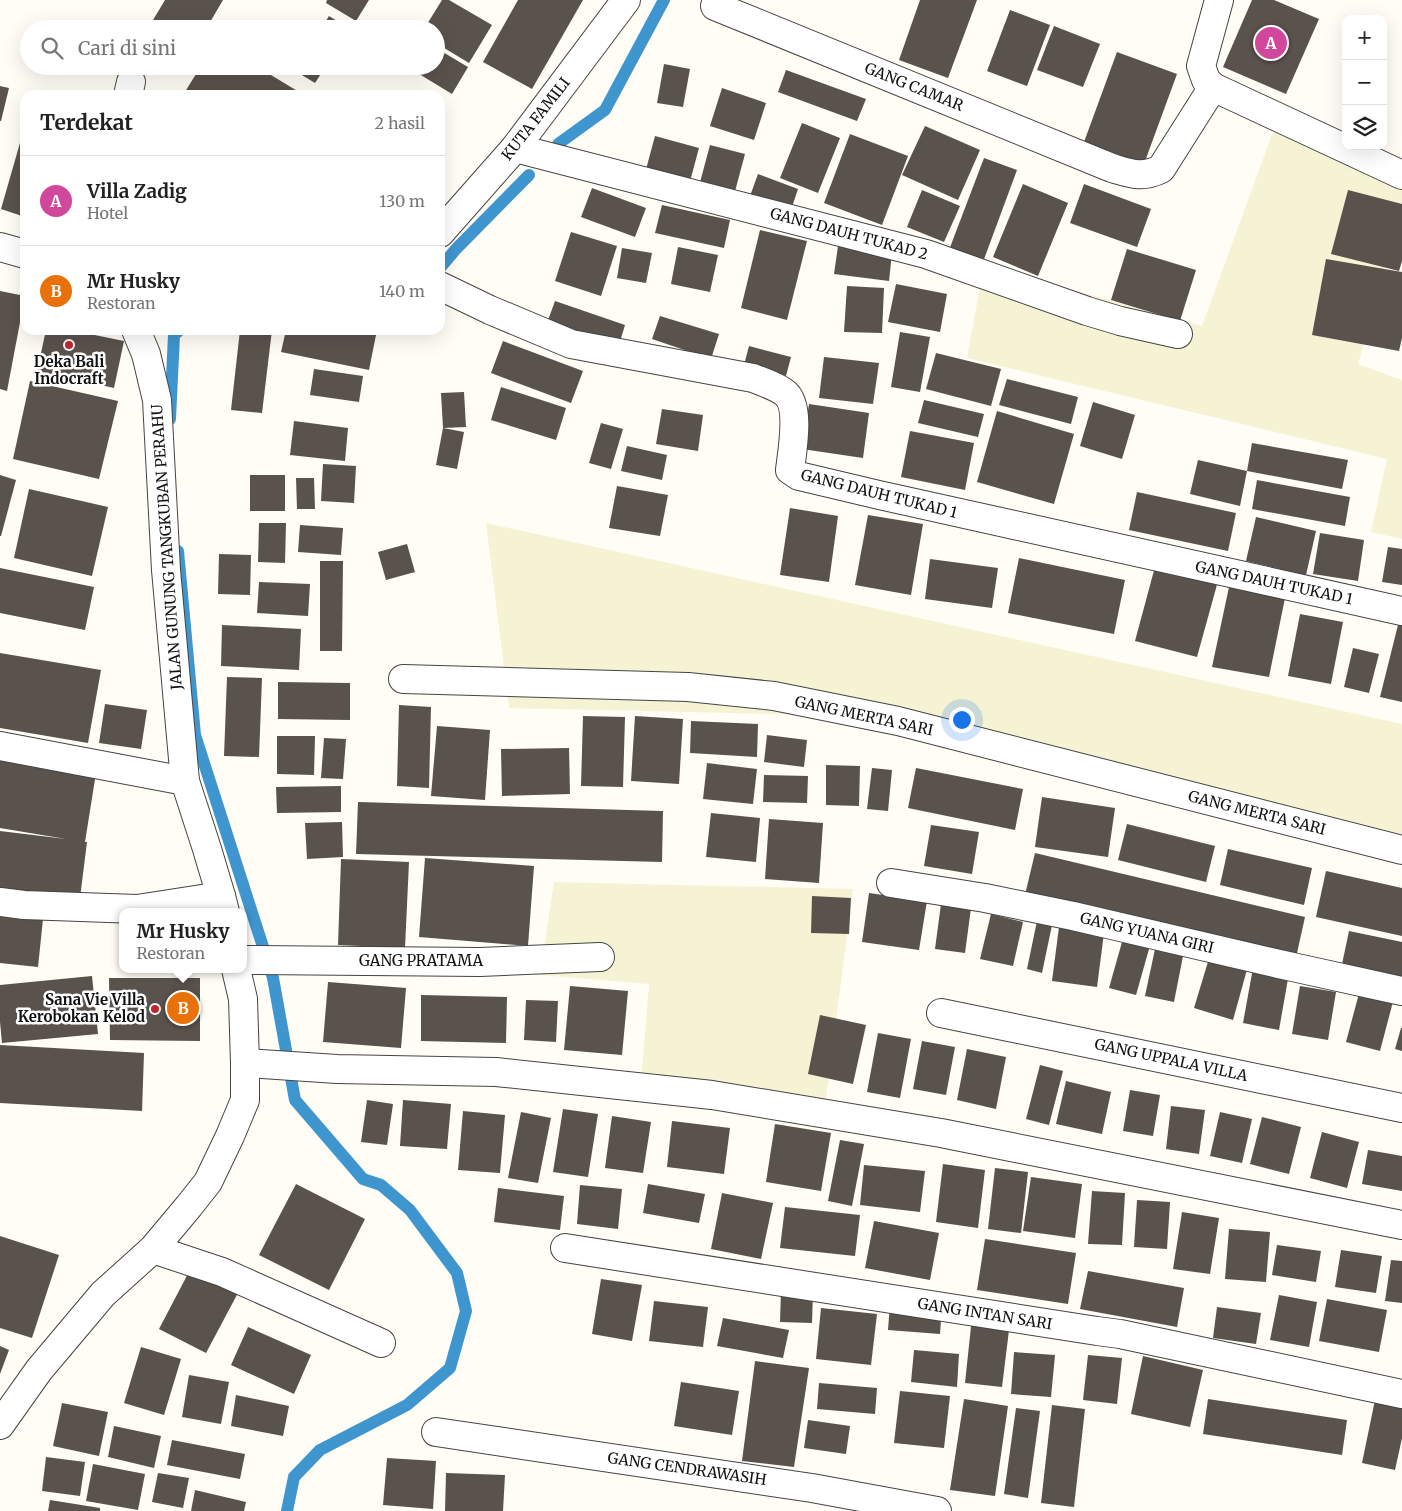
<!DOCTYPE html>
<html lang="id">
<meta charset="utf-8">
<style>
:root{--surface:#fff;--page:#f2f2f2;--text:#222;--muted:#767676;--line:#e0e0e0;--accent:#db2777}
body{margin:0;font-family:Merriweather,serif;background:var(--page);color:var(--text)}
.controls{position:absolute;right:15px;top:15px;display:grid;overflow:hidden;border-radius:10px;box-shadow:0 5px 20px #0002}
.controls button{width:45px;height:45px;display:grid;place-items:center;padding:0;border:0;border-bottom:1px solid var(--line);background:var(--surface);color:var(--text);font:25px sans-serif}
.you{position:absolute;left:961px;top:719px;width:18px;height:18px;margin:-12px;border:4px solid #fff;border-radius:50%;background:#1a73e8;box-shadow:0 0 0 8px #1a73e833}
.badge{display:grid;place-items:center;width:32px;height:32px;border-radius:50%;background:var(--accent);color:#fff;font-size:16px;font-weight:700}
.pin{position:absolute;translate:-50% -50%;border:2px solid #fff;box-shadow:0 1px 5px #0006}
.popup{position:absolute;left:119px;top:908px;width:128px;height:65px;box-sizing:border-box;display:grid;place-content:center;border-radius:10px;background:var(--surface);filter:drop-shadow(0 1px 4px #0005);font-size:16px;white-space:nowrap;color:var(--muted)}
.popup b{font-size:19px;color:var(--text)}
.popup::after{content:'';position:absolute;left:50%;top:100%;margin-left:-10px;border:10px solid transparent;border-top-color:var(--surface)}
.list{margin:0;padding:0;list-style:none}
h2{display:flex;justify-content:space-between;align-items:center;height:65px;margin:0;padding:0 20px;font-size:21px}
h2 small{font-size:16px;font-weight:400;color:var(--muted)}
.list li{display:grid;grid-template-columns:32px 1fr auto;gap:15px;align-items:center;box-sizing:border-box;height:90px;padding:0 20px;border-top:1px solid var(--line)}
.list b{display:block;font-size:19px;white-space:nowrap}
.list p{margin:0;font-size:16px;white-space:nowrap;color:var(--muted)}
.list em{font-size:16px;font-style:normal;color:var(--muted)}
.icon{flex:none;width:28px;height:28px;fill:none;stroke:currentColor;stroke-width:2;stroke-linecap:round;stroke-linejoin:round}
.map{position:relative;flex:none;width:1402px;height:1511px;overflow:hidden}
.search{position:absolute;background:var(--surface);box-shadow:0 5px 20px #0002;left:20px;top:20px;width:425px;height:55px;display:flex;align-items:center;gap:12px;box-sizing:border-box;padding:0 18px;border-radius:28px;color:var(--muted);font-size:19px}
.panel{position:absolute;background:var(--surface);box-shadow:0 5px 20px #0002;left:20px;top:90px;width:425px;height:245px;border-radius:15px}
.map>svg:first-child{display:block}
</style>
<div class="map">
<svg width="1402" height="1511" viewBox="0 0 1402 1511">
<rect width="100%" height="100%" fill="#fffdf5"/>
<g fill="#f6f3d4">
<polygon points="1282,107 1402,166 1402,206 1358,364 1402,380 1402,539 1371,532 1387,459 967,358 984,265 1202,326"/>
<polygon points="486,523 1402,724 1402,857 863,716 509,708"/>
<polygon points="554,882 853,889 824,1114 641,1082 649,984 540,975"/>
</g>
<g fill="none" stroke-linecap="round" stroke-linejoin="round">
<g stroke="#3f96cf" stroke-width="12">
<polyline points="558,144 605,110 664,0"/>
<polyline points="440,268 456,249 529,175"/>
<polyline points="170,419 174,335 180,330"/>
<polyline points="178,551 195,735 273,978 295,1100 363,1179 381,1185 410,1210 457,1273 466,1311 450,1368 407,1405 320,1450 294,1477 287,1511"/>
</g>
</g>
<g fill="#5a524d">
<polygon points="165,0 223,0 206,29 157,29 150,25"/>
<polygon points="327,0 369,0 356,21 326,3"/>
<polygon points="442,0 449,0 492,25 469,63 436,43 436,29 424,29"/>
<polygon points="518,0 583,0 532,89 483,62"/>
<polygon points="920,0 977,0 948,78 899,60"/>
<polygon points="1252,0 1274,0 1319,19 1286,94 1223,67"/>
<polygon points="1010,10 1050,25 1027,86 987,71"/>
<polygon points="329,16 350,29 321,29"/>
<polygon points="1054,26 1100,44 1083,87 1037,70"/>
<polygon points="436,48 468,67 452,94 406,66 436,66"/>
<polygon points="1117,52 1177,74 1144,164 1084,142"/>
<polygon points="664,64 690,69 683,107 657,103"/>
<polygon points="201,66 256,66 304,95 183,95"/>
<polygon points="287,66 326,66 315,83"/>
<polygon points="786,70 866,99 857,121 778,92"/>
<polygon points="0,86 9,88 1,121 0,121"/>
<polygon points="722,88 766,103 754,140 710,126"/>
<polygon points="802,123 840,138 818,193 780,178"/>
<polygon points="925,126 980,150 958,200 902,175"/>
<polygon points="24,129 25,129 25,217 1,209"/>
<polygon points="850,134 908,156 882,225 824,203"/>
<polygon points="655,136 699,148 689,185 645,173"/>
<polygon points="710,145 745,154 734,195 699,186"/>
<polygon points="984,158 1017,170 983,262 949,250"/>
<polygon points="758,174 798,189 791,210 750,196"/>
<polygon points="1023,184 1068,203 1038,276 993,257"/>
<polygon points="1084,184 1151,209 1137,247 1070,223"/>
<polygon points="592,188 646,208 635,237 581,217"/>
<polygon points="922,190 960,206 944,242 907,227"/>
<polygon points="1348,190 1402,204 1402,261 1399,271 1331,254"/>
<polygon points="662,205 730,220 724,248 655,233"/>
<polygon points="760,230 807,241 787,320 741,308"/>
<polygon points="571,232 617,246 601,296 555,281"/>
<polygon points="838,246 892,253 889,281 834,274"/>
<polygon points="678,247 718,255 710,292 671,284"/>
<polygon points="622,248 652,253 646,283 617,278"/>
<polygon points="1127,249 1196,270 1180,321 1111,300"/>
<polygon points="1326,259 1402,272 1402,338 1399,351 1312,335"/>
<polygon points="896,284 947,294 940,332 888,322"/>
<polygon points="847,286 884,288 882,333 844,332"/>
<polygon points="0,291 25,296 7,391 0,389"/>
<polygon points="555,301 625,325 618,348 547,323"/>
<polygon points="660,316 719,334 711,359 652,339"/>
<polygon points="46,330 70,330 124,341 114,388 37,371"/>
<polygon points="240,330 272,330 262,413 231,410"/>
<polygon points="286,330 377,330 369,370 281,352"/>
<polygon points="900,332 930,337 920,392 891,387"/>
<polygon points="503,341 583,371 571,403 491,373"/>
<polygon points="749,346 791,357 786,376 744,365"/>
<polygon points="936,353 1001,369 991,406 926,389"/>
<polygon points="824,357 879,363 873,404 819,398"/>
<polygon points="314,369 363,376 359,402 310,395"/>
<polygon points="1007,379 1078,397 1071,424 999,405"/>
<polygon points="30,381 118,401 99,479 13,459"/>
<polygon points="501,387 566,408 556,440 491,420"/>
<polygon points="464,392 466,427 443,428 441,393"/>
<polygon points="924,400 984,414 978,437 918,423"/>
<polygon points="1093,402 1135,415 1122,459 1080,446"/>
<polygon points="809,404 869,413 863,458 802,449"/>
<polygon points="662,409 703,415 698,451 656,444"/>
<polygon points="997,411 1074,434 1054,504 977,482"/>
<polygon points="294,421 348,428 345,461 290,455"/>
<polygon points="601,423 623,429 611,469 589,463"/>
<polygon points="443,428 464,432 457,469 436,465"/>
<polygon points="910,431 974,443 965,490 901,477"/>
<polygon points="1252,443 1348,460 1342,489 1247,471"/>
<polygon points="627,446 667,455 662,480 621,471"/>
<polygon points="1198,460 1247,471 1240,506 1190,494"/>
<polygon points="323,464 356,466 354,503 321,501"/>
<polygon points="0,475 16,480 1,536 0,536"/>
<rect x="250" y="475" width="35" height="36"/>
<polygon points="296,478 314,478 315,509 297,509"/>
<polygon points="1257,480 1350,497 1345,526 1252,509"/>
<polygon points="617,486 668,495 660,536 609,528"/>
<polygon points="29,489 108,507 92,576 14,558"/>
<polygon points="1137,492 1236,513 1228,551 1129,530"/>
<polygon points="790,508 838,516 829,582 780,575"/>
<polygon points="868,515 923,524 911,595 855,585"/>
<polygon points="1256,517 1316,531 1306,575 1246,561"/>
<polygon points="259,523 286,523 285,563 258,562"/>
<polygon points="300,525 343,528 341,555 298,552"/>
<polygon points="1320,533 1364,540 1358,581 1313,574"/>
<polygon points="407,544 415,572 386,580 378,552"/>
<polygon points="1388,547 1402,549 1402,585 1382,582"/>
<polygon points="219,554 251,555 250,595 218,594"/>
<polygon points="1019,558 1125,580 1114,634 1008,613"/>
<polygon points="930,559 998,568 992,608 925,599"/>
<polygon points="320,561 343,561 342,651 320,651"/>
<polygon points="1156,563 1218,581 1197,657 1135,641"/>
<polygon points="0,568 94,587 85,630 0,613"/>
<polygon points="259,582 310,584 308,616 257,613"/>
<polygon points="1229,587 1285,598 1269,677 1212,667"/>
<polygon points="1300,614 1343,622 1331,684 1288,676"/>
<polygon points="222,625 301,629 299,670 221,666"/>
<polygon points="1398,625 1402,626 1402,702 1380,697"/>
<polygon points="1353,648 1379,654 1369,693 1344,687"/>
<polygon points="0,653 101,670 88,743 0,728"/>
<polygon points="227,677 262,678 259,757 224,756"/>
<polygon points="278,682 350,683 350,720 278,719"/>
<polygon points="105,704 147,710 141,749 99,743"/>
<polygon points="399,705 431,707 429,788 397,786"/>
<polygon points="583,716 625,717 623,787 581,786"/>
<polygon points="635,716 683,719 679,784 631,781"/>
<polygon points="691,721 758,724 757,757 690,753"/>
<polygon points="437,726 490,730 485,800 431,796"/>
<polygon points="767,735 807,740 804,767 764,762"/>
<polygon points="277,736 315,736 314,775 277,774"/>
<polygon points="324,738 346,739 343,779 321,778"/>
<polygon points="569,748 570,794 502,796 501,749"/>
<polygon points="0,758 96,773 85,842 87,842 80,898 0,888 0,831 66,839 0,828"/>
<polygon points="707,763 757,769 753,804 703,799"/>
<polygon points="826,765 860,766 859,806 826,805"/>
<polygon points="872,768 892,770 888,811 867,809"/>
<polygon points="916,768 1023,789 1015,830 908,808"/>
<polygon points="764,775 808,776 807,803 763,802"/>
<polygon points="341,786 341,812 277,813 276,787"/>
<polygon points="1042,797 1115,808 1108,857 1035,847"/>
<polygon points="358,802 663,811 662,862 356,854"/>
<polygon points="711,813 760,818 756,862 706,857"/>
<polygon points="769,819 823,823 819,883 765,879"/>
<polygon points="342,822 343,857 307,859 305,823"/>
<polygon points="1127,824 1215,846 1206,882 1118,860"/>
<polygon points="931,825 979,832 972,874 924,866"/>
<polygon points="1228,849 1312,868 1304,905 1220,885"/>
<polygon points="1035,853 1305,917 1295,962 1024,899"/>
<polygon points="425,858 534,866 528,946 419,937"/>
<polygon points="341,859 409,862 405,948 338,945"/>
<polygon points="1326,871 1402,888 1402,936 1316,917"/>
<polygon points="869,893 927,901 919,950 862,942"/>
<polygon points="812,896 851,898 849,934 811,933"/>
<polygon points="941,904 971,908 965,953 935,949"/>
<polygon points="0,914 43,919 38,967 0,963"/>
<polygon points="991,914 1023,922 1013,966 980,959"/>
<polygon points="1037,921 1052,925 1042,973 1027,969"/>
<polygon points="1059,927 1104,933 1097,987 1052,981"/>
<polygon points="1349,931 1402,942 1402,982 1341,969"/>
<polygon points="1124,935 1151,942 1136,995 1109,988"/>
<polygon points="1155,949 1183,956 1174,1002 1145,996"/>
<polygon points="1210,955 1248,966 1233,1020 1194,1008"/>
<polygon points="1253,968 1289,973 1279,1030 1243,1023"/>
<polygon points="92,976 98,1034 2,1043 0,1022 0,985"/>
<polygon points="109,978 200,978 200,1041 110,1040"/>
<polygon points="328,982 406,988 401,1048 323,1042"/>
<polygon points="570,986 628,991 622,1055 564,1050"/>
<polygon points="1300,986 1336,992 1328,1040 1292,1034"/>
<polygon points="1361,986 1395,994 1380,1051 1346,1042"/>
<polygon points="421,995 507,997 506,1043 421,1041"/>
<polygon points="526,1000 558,1001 556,1042 524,1040"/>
<polygon points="820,1015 866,1025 853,1084 808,1074"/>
<polygon points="1401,1028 1402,1028 1402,1051 1395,1049"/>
<polygon points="878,1033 911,1039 900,1098 867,1092"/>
<polygon points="922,1041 955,1047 946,1095 913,1089"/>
<polygon points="0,1045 144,1053 142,1111 0,1103"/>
<polygon points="967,1049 1006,1057 996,1109 957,1100"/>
<polygon points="1040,1065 1063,1071 1049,1125 1026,1119"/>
<polygon points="1066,1081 1111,1092 1102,1134 1056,1124"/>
<polygon points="1130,1090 1160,1095 1153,1136 1123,1131"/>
<polygon points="367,1100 393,1104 387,1145 361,1142"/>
<polygon points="403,1100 451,1104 447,1149 400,1146"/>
<polygon points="1171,1106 1205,1110 1199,1154 1166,1149"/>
<polygon points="563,1109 598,1114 588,1177 553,1172"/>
<polygon points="463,1111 505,1115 500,1173 458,1170"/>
<polygon points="521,1112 551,1118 538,1183 508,1178"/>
<polygon points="1220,1112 1252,1119 1242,1163 1210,1156"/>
<polygon points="612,1116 651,1122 643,1173 605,1168"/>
<polygon points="1262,1117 1301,1127 1289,1174 1250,1164"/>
<polygon points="672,1121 730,1128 724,1174 667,1167"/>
<polygon points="775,1124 831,1133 821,1191 766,1182"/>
<polygon points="1322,1132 1359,1142 1347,1188 1310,1178"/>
<polygon points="840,1140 864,1144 852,1206 828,1201"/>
<polygon points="1368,1150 1402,1156 1402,1191 1362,1184"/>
<polygon points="943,1164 985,1170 978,1228 936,1222"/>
<polygon points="864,1165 925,1171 920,1212 860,1205"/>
<polygon points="995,1168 1028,1172 1021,1233 988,1229"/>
<polygon points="1031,1177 1082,1184 1075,1238 1023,1231"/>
<polygon points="296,1184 365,1219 329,1290 259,1255"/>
<polygon points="648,1184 705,1194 699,1223 643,1213"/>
<polygon points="580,1185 622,1189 618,1229 577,1224"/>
<polygon points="498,1188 564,1196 560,1230 494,1222"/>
<polygon points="1092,1191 1125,1193 1122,1245 1088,1244"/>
<polygon points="722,1193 773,1203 761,1259 711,1249"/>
<polygon points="1137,1200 1170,1202 1167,1249 1134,1247"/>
<polygon points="785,1207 860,1215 855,1256 780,1248"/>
<polygon points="1182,1212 1219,1218 1210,1274 1173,1269"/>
<polygon points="874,1221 939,1233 930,1280 865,1268"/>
<polygon points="1229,1229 1270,1232 1266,1282 1225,1279"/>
<polygon points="0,1236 59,1255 32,1338 0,1328"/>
<polygon points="985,1239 1076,1253 1068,1304 977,1290"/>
<polygon points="1277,1245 1321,1251 1316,1282 1272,1275"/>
<polygon points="1341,1250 1382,1256 1376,1293 1335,1287"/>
<polygon points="1391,1260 1402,1261 1402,1303 1385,1301"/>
<polygon points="192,1266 239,1291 206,1353 159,1329"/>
<polygon points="1088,1271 1184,1288 1177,1327 1080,1309"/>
<polygon points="601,1279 642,1285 632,1341 592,1334"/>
<polygon points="781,1290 813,1291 812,1323 780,1322"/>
<polygon points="1279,1295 1317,1302 1309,1347 1270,1340"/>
<polygon points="1327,1299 1387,1310 1379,1352 1319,1341"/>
<polygon points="654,1301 708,1307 703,1347 649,1341"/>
<polygon points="890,1303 942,1307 940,1334 888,1330"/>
<polygon points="1217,1307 1261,1313 1256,1344 1213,1338"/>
<polygon points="821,1308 877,1314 871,1365 816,1359"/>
<polygon points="972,1317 1010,1322 1002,1387 965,1383"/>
<polygon points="723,1318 789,1330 783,1358 717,1346"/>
<polygon points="248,1327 311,1355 294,1394 231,1365"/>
<polygon points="0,1346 9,1350 0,1374"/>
<polygon points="141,1347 181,1359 164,1415 124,1403"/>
<polygon points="914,1350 959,1354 957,1387 911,1382"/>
<polygon points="1014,1352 1055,1355 1051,1397 1011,1394"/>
<polygon points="1088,1355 1122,1358 1117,1404 1083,1400"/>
<polygon points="1143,1356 1203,1370 1190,1427 1131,1414"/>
<polygon points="755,1361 809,1368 794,1467 742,1461"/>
<polygon points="189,1375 229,1382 221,1424 182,1417"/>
<polygon points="681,1382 739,1391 732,1435 674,1426"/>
<polygon points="819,1383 877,1388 875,1414 817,1409"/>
<polygon points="900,1391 950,1396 944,1448 894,1443"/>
<polygon points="236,1395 289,1406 283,1436 231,1426"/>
<polygon points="964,1399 1008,1406 995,1496 950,1490"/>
<polygon points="1208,1399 1347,1420 1342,1455 1203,1434"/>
<polygon points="1375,1400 1402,1406 1402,1438 1395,1470 1362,1463"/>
<polygon points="62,1403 108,1412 99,1456 53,1446"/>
<polygon points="1052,1405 1085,1409 1074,1507 1041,1503"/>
<polygon points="1016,1408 1040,1411 1028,1498 1004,1494"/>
<polygon points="808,1420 850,1426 846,1454 804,1448"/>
<polygon points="114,1426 161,1436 154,1468 108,1457"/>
<polygon points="172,1440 245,1454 240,1479 167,1465"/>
<polygon points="46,1457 85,1462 80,1496 42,1491"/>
<polygon points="387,1458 436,1461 433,1509 383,1505"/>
<polygon points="93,1464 145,1474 138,1510 86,1501"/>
<polygon points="158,1473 189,1478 183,1508 152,1502"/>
<polygon points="446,1473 505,1475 503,1511 445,1511"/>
<polygon points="195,1490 246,1502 244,1511 191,1511"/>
<polygon points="50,1500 100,1508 100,1511 48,1511"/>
</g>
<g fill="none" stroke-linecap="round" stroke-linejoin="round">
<g stroke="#444" stroke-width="30">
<g id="minor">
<polyline points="1219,0 1201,66 1206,80 1213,87 1402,175"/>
<path d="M715,6L1112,168C1132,174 1142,178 1161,169L1213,87"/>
<polyline points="128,95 131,82"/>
<polyline points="515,148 926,254 1087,311 1120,321 1178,334"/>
<polyline points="440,233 515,148 626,0"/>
<polyline points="0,247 25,254"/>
<path d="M440,286L490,310L571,344L753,378C763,382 776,386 785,393C801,406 792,452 790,470L799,476L879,495L1402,611"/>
<polyline points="136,330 146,354 157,400 166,570 185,781 207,849 221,896 225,912"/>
<polyline points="403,679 688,687 774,696 898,721 1402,850"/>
<polyline points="0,746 185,781"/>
<polyline points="891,883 985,898 1073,916 1279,964 1402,991"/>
<polyline points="0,902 24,905 137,909 221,896"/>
<polyline points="243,960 480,962 600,957"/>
<polyline points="941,1013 1402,1108"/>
<polyline points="245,1063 337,1069 496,1072 712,1095 941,1133 1402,1225"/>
<polyline points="565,1248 1097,1331 1120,1334 1402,1394"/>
<polyline points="153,1249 222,1272 381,1343"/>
<polyline points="0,1425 39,1370 103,1294 153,1249 189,1206 208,1182 230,1136 245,1100 245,1063 243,999 236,969"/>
<polyline points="436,1432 812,1488 937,1511"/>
</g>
</g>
<use href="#minor" stroke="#fff" stroke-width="28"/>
</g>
<g fill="#c4262e" stroke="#fff" stroke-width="2">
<circle cx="69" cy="345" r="5"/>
<circle cx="155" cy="1009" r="5"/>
</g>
<g text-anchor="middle" stroke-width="5" stroke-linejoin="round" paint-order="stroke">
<g font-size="15" fill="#111" stroke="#fff">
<text transform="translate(914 87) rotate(22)" y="5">GANG CAMAR</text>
<text transform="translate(536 119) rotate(-52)" y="5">KUTA FAMILI</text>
<text transform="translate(849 234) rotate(15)" y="5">GANG DAUH TUKAD 2</text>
<text transform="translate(879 494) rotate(14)" y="5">GANG DAUH TUKAD 1</text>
<text transform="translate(167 547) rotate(-94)" y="5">JALAN GUNUNG TANGKUBAN PERAHU</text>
<text transform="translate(1274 583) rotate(12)" y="5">GANG DAUH TUKAD 1</text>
<text transform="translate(864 716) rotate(12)" y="5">GANG MERTA SARI</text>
<text transform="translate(1257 813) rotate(14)" y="5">GANG MERTA SARI</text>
<text transform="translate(1147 933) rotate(13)" y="5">GANG YUANA GIRI</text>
<text x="421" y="966">GANG PRATAMA</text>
<text transform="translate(1171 1060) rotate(12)" y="5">GANG UPPALA VILLA</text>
<text transform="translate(985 1314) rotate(9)" y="5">GANG INTAN SARI</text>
<text transform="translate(687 1469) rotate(8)" y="5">GANG CENDRAWASIH</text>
</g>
<g font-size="15" font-weight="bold" fill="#111" stroke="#fff">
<text x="69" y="367">Deka Bali<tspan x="69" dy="17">Indocraft</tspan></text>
<text x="145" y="1005" text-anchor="end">Sana Vie Villa<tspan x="145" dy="17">Kerobokan Kelod</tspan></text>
</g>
</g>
</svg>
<div class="controls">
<button>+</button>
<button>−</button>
<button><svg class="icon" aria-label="layers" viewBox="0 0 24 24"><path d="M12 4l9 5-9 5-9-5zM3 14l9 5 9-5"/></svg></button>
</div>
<div class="you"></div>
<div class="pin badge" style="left:1271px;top:43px;background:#d1479c">A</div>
<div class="pin badge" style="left:183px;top:1008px;background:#e8710a">B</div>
<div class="popup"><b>Mr Husky</b>Restoran</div>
<div class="search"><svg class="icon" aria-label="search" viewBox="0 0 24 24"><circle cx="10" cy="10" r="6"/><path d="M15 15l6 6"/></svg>Cari di sini</div>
<section class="panel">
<h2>Terdekat<small>2 hasil</small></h2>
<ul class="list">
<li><span class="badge" style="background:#d1479c">A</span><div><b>Villa Zadig</b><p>Hotel</p></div><em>130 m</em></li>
<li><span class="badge" style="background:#e8710a">B</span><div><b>Mr Husky</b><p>Restoran</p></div><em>140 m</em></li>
</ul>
</section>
</div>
